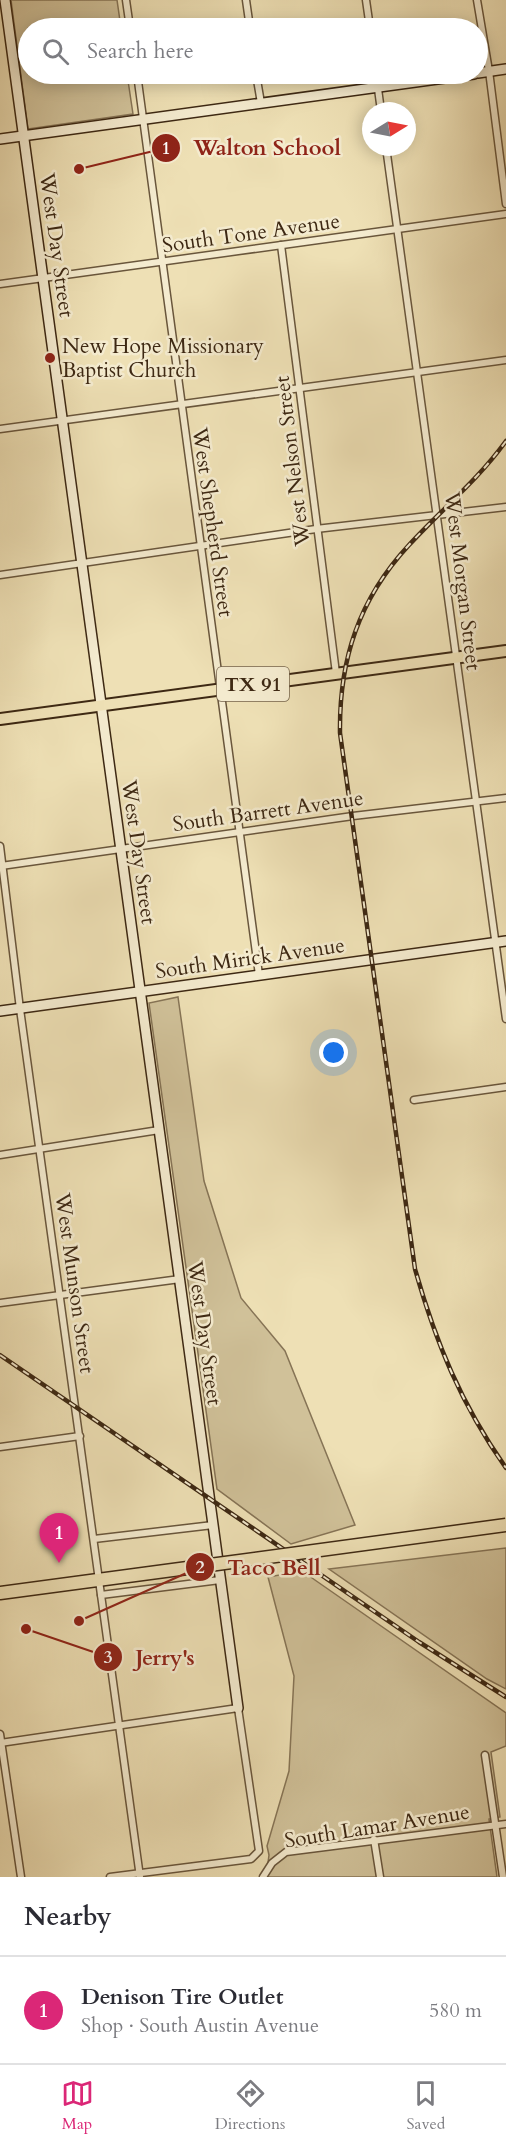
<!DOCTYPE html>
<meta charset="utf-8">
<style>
:root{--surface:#fff;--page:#f7f7f7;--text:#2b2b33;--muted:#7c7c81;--line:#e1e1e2;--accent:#db2777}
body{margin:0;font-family:Cardo,serif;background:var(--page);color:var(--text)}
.compass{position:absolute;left:362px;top:102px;width:54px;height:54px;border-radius:50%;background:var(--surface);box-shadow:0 3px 15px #0003;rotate:80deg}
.you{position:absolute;left:334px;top:1053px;width:21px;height:21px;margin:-15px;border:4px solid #fff;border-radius:50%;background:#1a73e8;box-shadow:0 0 0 9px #1a73e833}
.badge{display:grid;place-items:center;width:39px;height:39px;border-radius:50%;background:var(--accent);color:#fff;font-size:20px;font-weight:700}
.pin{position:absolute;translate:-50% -50px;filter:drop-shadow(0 2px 3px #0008)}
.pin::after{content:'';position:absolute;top:32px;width:21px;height:18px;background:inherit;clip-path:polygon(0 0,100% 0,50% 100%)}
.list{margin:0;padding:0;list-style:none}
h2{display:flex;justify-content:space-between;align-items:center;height:78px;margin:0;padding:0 24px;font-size:26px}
h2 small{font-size:20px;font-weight:400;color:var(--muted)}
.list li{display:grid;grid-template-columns:39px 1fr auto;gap:18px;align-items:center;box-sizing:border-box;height:108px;padding:0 24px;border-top:2px solid var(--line)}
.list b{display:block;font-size:22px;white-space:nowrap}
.list p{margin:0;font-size:20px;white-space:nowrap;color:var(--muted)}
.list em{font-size:20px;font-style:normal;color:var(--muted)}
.icon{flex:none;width:33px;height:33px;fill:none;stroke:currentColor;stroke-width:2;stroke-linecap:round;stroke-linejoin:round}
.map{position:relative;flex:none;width:506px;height:1877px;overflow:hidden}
.search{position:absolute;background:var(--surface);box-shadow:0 3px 15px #0003;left:18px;right:18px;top:18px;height:66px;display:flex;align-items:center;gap:15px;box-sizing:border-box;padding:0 21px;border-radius:33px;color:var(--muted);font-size:22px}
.sheet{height:186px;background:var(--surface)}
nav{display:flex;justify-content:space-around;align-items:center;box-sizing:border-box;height:84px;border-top:2px solid var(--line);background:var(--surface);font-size:16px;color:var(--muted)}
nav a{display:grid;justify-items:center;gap:3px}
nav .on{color:var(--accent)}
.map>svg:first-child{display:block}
</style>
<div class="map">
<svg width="506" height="1877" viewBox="0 0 506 1877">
<rect width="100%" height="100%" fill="#eee0b5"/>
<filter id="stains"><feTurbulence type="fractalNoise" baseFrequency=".00333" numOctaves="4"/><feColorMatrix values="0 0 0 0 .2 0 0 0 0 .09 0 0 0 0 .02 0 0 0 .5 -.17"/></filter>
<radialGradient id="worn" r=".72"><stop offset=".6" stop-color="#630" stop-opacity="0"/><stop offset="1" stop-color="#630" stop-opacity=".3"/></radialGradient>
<g fill="#d0c199" stroke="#867456" stroke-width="1.5">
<polygon points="11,0 117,0 121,28 28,28 28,74 127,74 133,114 28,129"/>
<polygon points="178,997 204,1181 241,1298 285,1351 355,1525 291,1544 217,1489 149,1003"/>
<polygon points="506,1548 506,1689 487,1679 329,1569"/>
<polygon points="302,1571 506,1713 506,1746 491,1752 500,1817 489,1819 497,1877 266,1877 269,1855 267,1846 289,1771 294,1676 268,1577"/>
</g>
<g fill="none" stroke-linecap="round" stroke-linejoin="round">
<g stroke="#69563c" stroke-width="9">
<g id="street">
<polyline points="126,0 130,28"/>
<polyline points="246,0 250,28"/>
<polyline points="366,0 370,28"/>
<polyline points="477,0 489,71 506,204"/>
<polyline points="137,74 259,975"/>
<polyline points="256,74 261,103"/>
<polyline points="376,74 381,111"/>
<polyline points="386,147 506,1019"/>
<polyline points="281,245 336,673"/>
<polyline points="0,284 506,214"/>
<polyline points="0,429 506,360"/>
<polyline points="0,575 316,529 506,507"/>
<polyline points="0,846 20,1009 140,1877"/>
<polyline points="1,866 353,816 506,798"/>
<polyline points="414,1100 506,1087"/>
<polyline points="0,1155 159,1130"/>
<polyline points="0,1303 180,1279"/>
<polyline points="0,1447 80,1436"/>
<polyline points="94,1539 213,1525"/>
<polyline points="101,1595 220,1580"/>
<polyline points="0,1734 21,1877"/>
<polyline points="0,1743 238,1708 259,1851 251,1859 110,1877"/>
<polyline points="485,1755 503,1877"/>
<polyline points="374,1839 380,1877"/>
<polyline points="263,1877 272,1863 286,1852 506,1824"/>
</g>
</g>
<g stroke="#3d2813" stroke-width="12">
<g id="secondary">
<polyline points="5,0 238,1708"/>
<polyline points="478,73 506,69"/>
<polyline points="0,139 474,74"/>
<polyline points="0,1011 506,941"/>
</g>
</g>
<g stroke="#3d2813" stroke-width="14">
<polyline id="primary" points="0,719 506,651"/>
</g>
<g stroke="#3d2813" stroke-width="15">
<polyline id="highway" points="0,1593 195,1567"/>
</g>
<use href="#street" stroke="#f4ebcf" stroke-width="6"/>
<use href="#secondary" stroke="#f4ebcf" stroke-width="9"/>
<use href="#primary" stroke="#eee0b5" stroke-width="10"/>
<use href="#highway" stroke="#eee0b5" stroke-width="12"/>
<g stroke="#3d2813" stroke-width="4.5">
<g id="rail">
<path d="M506,441C478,480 441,510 409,545C359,599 339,659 340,733L415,1269C436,1343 461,1404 506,1468"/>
<polyline points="0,1355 419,1642 506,1697"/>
</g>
</g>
<use href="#rail" stroke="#f4ebcf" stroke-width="2" stroke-dasharray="7" stroke-linecap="butt"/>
<g stroke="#3d2813" stroke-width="15" stroke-linecap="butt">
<polyline id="highway-bridge" points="195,1567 506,1525"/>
</g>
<use href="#highway-bridge" stroke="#eee0b5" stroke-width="12"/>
</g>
<circle fill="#8f2418" stroke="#f4ebcf" stroke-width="2" cx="50" cy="358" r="6"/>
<g text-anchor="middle" stroke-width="5" stroke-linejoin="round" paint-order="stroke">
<rect fill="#f4ebcf" stroke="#74624b" stroke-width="1.5" x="217" y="667" width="72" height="34" rx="4.5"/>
<g font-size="20" font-weight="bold" fill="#3d2813">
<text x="253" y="691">TX 91</text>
</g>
<g font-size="21" fill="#3d2813" stroke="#f4ebcf">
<text transform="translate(251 233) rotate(-8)" y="7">South Tone Avenue</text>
<text transform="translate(57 245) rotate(82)" y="7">West Day Street</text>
<text transform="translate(292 461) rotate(-97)" y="7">West Nelson Street</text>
<text transform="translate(213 522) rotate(82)" y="7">West Shepherd Street</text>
<text transform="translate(463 581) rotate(83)" y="7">West Morgan Street</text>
<text transform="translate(268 811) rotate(-8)" y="7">South Barrett Avenue</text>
<text transform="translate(139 852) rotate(82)" y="7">West Day Street</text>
<text transform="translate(250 958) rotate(-8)" y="7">South Mirick Avenue</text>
<text transform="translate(75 1283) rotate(82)" y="7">West Munson Street</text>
<text transform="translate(205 1333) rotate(82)" y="7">West Day Street</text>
<text transform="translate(377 1826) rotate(-9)" y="7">South Lamar Avenue</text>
</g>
<g font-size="21" fill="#3d2813" stroke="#f4ebcf" text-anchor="start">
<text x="62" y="353">New Hope Missionary<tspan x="62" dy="24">Baptist Church</tspan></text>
</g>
</g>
<path fill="none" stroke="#8f2418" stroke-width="2" d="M79 169L166 148M79 1621L200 1567M26 1629L108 1657"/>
<g fill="#8f2418" stroke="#f4ebcf" stroke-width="2">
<circle cx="79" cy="169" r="6"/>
<circle cx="79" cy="1621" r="6"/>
<circle cx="26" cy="1629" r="6"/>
<circle cx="166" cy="148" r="15"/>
<circle cx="200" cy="1567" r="15"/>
<circle cx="108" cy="1657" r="15"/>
</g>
<g font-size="18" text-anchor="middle" font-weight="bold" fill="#fff">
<text x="166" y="154">1</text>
<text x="200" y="1573">2</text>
<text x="108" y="1663">3</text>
</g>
<g font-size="22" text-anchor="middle" font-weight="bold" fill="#8f2418" stroke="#f4ebcf" stroke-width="5" stroke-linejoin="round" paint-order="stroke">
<text x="267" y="155">Walton School</text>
<text x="274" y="1575">Taco Bell</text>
<text x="165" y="1665">Jerry's</text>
</g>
<rect width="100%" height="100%" filter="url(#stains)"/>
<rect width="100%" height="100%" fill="url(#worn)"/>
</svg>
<svg class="compass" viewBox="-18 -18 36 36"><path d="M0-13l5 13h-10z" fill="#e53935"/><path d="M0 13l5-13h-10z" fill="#7c7c81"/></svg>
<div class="you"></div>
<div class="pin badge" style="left:59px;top:1563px">1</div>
<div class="search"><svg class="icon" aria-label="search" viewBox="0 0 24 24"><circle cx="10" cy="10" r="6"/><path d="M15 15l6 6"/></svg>Search here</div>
</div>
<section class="sheet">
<h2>Nearby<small></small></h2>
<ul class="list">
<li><span class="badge">1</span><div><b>Denison Tire Outlet</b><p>Shop · South Austin Avenue</p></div><em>580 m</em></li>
</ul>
</section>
<nav>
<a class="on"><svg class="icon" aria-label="map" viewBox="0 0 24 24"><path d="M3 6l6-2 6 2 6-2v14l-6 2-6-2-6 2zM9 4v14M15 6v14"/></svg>Map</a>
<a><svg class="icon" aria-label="directions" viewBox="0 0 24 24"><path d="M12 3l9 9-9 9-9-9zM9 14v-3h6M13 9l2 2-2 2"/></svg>Directions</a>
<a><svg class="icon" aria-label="saved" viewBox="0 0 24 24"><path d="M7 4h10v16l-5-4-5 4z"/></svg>Saved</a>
</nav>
